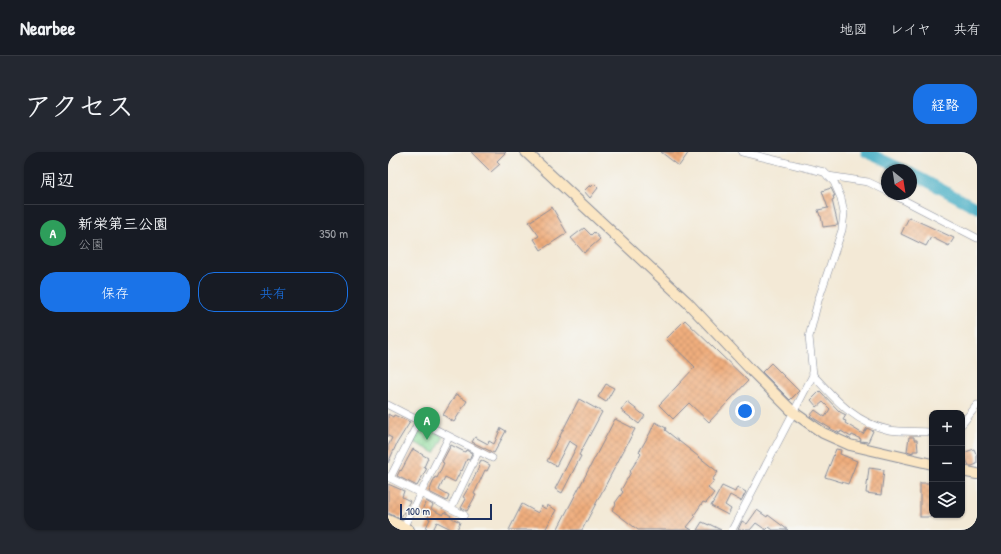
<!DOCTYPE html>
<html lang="ja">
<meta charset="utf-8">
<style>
:root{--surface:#171b24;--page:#242831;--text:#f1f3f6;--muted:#9ea1a6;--line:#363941;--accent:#1a73e8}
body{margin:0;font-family:"Patrick Hand","Klee One",sans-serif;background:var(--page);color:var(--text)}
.controls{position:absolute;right:12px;bottom:12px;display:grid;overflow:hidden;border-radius:8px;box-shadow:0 1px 3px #0004}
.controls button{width:36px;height:36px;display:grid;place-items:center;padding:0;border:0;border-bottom:1px solid var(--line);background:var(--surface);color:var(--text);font:20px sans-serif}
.compass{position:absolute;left:493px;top:12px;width:36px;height:36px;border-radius:50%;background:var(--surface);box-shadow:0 1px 3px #0004;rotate:150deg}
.scale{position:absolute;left:12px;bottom:10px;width:92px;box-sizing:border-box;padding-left:4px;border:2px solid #1b2f5e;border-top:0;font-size:11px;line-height:14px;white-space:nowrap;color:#1b2f5e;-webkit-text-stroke:3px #f6f6f2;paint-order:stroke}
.you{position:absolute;left:357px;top:259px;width:14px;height:14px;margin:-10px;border:3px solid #fff;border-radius:50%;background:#1a73e8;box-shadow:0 0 0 6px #1a73e833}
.badge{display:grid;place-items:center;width:26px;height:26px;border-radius:50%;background:var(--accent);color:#fff;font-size:13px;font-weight:700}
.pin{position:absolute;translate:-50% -33px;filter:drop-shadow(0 1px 2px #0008)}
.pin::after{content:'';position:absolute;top:21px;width:14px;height:12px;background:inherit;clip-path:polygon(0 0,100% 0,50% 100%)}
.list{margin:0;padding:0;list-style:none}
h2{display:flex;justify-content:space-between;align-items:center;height:52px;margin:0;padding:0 16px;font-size:17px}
h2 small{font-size:13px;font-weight:400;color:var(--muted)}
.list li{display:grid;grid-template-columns:26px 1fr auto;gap:12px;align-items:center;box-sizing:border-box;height:56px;padding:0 16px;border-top:1px solid var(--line)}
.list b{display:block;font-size:15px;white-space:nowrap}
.list p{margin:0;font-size:13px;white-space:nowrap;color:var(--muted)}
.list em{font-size:13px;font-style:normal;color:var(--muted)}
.actions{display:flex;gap:8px;padding:12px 16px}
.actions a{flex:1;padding:9px 0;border:1px solid var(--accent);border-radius:16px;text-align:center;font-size:14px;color:var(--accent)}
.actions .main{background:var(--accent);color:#fff}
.icon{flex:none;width:22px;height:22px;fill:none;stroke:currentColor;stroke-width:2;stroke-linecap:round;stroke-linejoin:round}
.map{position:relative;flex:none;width:589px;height:378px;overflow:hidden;border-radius:16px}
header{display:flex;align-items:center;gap:24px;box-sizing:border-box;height:56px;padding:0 20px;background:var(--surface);border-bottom:1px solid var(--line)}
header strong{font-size:19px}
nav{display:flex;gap:22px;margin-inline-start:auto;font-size:14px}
.intro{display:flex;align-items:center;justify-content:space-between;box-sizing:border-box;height:96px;padding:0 24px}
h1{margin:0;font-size:28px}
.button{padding:10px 18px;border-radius:16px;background:var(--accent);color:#fff;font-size:14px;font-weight:700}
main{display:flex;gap:24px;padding:0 24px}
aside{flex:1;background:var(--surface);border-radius:16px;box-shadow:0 1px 3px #0004}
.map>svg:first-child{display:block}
</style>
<header>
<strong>Nearbee</strong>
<nav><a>地図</a><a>レイヤ</a><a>共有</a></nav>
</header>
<div class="intro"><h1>アクセス</h1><a class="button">経路</a></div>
<main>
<aside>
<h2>周辺<small></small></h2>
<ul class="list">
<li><span class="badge" style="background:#2e9e5b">A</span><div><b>新栄第三公園</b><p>公園</p></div><em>350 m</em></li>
</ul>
<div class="actions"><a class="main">保存</a><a>共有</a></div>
</aside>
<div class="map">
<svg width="589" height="378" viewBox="0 0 589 378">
<defs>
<pattern id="grass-dots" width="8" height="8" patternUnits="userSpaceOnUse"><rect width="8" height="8" fill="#8edd9c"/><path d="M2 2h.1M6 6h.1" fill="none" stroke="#7abe89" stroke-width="1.8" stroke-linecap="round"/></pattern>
<pattern id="building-cross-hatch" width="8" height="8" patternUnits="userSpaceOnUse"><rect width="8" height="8" fill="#efad7d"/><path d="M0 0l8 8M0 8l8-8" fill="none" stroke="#cc956e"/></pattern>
</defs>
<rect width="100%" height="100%" fill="#f6f6f2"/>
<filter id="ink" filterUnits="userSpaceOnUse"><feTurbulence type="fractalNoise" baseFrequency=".025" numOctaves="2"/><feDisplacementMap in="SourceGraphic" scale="8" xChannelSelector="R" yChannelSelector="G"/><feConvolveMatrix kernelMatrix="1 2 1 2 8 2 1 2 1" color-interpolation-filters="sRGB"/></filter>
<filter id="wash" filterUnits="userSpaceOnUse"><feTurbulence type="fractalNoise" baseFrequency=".012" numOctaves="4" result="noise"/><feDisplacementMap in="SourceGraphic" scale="16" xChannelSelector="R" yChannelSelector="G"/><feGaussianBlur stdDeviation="0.9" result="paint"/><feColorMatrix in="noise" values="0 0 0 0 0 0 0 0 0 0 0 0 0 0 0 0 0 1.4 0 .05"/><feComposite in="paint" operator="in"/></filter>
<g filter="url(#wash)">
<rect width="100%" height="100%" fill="#f3e9d6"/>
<polygon fill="url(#grass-dots)" stroke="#54867d" points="30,276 38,280 39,277 53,283 55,286 47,301 24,289"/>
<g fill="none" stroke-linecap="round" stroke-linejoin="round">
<g stroke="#46aec5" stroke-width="11">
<polyline points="478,0 516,18"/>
<polyline points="523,21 589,56"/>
</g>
</g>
<g id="blocks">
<g fill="url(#building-cross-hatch)">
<polygon points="83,0 118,0 109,9 112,12 103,20"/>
<polygon points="273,0 301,0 291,14"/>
<polygon points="206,32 210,36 202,46 196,39 202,33 203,35"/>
<polygon points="443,36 447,44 445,44 446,47 444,48 450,73 435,75 433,64 432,64 430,58 440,56 434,39"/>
<polygon points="164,55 179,81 153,98 146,87 151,84 141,70"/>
<polygon points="521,65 566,86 561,94 543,85 538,94 513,82"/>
<polygon points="196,76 203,83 206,80 212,87 196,101 183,86"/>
<polygon points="297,168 360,229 321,270 301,251 285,267 271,253 307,215 278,187"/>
<polygon points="383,211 411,239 402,248 374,220"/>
<polygon points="218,232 226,236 218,250 210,245"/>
<polygon points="432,239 452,260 458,263 455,268 458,269 457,271 475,282 479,276 485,279 480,290 472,289 473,287 464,283 463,285 453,279 452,281 445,278 422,264 427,258 437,265 442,257 435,250 429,255 423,248"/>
<polygon points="68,242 79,249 66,270 55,263"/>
<polygon points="191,247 214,260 191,303 193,304 174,341 167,337 189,294 181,289 168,314 159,309"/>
<polygon points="239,250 257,264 251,272 233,258"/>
<polygon points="0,262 5,265 6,263 22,270 9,291 0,311 0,294 4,286 0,284"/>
<polygon points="227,267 247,277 194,378 169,378"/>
<polygon points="267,270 278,276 277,278 330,320 324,328 326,329 320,336 326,341 318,351 315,350 306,363 308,364 299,375 304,378 250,378 224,358 228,352 227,351 235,340 233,338 243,320 242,319 253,302 251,300 262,281"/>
<polygon points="113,276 118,279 106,301 84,290 87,285 100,292 101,289 106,292"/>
<polygon points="521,285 526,285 526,288 529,288 530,299 525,299 525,301 519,299"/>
<polygon points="63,293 77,300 78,298 84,301 81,308 79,307 74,319 73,318 67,330 57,325 51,338 61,344 59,349 41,340 47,325 49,326 56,311 54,310"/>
<polygon points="25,297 40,306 36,315 39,316 29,334 9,324 12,318 13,319"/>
<polygon points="448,297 453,298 452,302 469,309 460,332 437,325"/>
<polygon points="586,297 589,304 589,312 584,314 581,314 575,301"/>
<polygon points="93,308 102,313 99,319 97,318 86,342 88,343 79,359 73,356 78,347 75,345 85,328 91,315 90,314"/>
<polygon points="481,316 496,318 493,343 478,341"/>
<rect x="532" y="331" width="11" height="34"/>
<polygon points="0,332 16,339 14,345 22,349 12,367 0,361"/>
<polygon points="334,334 347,340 349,335 358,340 353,349 342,343 337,353 343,357 340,363 323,354"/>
<polygon points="38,349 45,353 43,357 55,363 57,360 63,364 62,365 72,370 69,378 65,378 49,370 45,378 37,378 42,367 40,366 41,363 33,360"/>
<polygon points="134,352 150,361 153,354 158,357 159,353 168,358 157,378 121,378"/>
<polygon points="369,358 379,365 380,363 400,378 385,378 381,375 378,378 368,371 362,378 350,378 354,369 359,372"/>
<polygon points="314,370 321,373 321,372 333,378 309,378"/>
</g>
</g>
</g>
<g filter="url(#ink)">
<use href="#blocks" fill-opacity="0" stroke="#878c9a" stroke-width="1"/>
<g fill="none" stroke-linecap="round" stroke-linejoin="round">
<g stroke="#878c9a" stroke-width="8">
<g id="street">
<polyline points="354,0 436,20 446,30 453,46 456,61 454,78 430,149 421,185 425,223"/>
<polyline points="440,24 480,30 499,39"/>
<polyline points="504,42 589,86"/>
<polyline points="0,253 104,306"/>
<polyline points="574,272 589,253"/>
<polyline points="0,325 76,363"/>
<polyline points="2,326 31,269"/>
<polyline points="63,356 90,300"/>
<polyline points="14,378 61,285"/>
<path d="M344,378L425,223C447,247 467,271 501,278C514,280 530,279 544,280"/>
</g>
</g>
<g stroke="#878c9a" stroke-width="12">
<g id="secondary">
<polyline points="138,0 299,150 363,218 405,260 435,281 462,293 544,312"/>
<polyline points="574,319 589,322"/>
<polyline points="0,368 21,378"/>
</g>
</g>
<use href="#street" stroke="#fff" stroke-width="7"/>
<use href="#secondary" stroke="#fbe6c3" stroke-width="10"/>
</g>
</g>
</svg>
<div class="controls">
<button>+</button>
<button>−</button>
<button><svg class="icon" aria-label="layers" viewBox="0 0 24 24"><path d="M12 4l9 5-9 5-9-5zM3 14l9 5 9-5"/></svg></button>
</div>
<svg class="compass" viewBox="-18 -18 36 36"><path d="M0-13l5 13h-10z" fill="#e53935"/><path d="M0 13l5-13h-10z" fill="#9ea1a6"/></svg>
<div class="scale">100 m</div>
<div class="you"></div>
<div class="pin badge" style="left:39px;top:288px;background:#2e9e5b">A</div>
</div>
</main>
